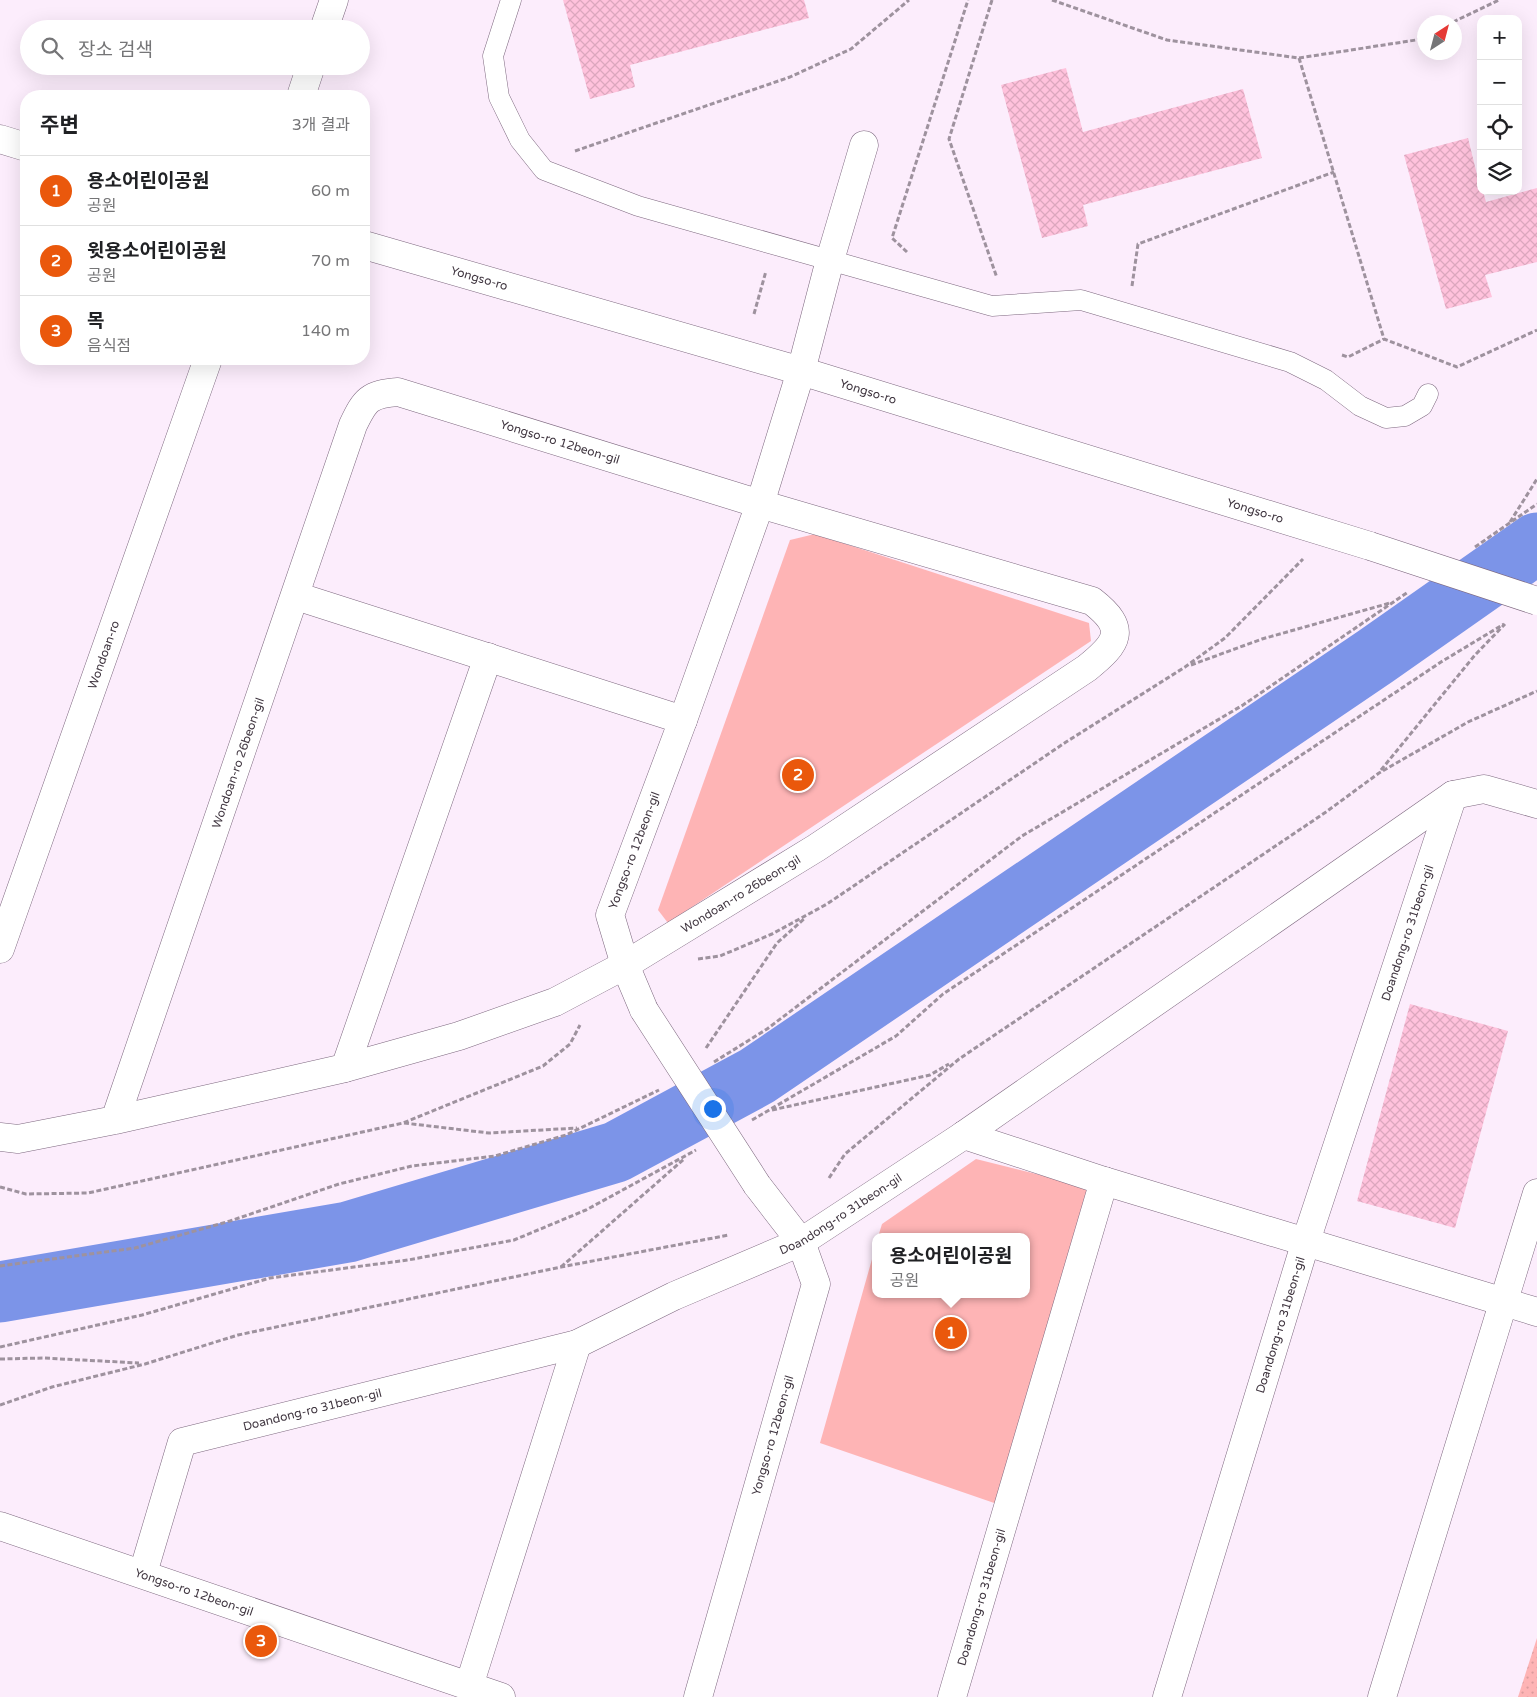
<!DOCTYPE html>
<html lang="ko">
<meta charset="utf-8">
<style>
:root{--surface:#fff;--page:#f2f2f2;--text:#202124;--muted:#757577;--line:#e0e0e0;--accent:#ea580c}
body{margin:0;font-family:"Varela Round","Noto Sans KR",sans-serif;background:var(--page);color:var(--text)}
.controls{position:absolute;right:15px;top:15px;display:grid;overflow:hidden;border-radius:10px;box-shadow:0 5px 20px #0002}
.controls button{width:45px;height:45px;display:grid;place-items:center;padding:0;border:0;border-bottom:1px solid var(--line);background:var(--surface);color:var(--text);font:25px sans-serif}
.compass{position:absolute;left:1417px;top:15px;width:45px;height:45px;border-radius:50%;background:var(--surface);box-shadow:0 5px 20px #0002;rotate:36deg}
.you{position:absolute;left:712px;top:1108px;width:18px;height:18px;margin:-12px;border:4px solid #fff;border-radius:50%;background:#1a73e8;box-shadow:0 0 0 8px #1a73e833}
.badge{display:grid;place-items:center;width:32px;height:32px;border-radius:50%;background:var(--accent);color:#fff;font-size:16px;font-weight:700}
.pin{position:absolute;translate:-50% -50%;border:2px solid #fff;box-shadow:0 1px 5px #0006}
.popup{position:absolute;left:872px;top:1233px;width:158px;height:65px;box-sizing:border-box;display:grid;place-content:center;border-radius:10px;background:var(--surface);filter:drop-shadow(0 1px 4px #0005);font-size:16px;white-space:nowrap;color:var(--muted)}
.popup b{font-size:19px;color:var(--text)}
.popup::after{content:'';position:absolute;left:50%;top:100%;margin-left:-10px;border:10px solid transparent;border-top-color:var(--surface)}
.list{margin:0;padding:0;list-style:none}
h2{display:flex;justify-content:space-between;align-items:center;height:65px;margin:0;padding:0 20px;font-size:21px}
h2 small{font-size:16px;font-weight:400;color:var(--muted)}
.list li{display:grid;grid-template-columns:32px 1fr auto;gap:15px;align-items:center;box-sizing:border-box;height:70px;padding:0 20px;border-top:1px solid var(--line)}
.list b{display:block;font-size:19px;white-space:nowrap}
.list p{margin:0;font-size:16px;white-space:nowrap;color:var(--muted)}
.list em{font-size:16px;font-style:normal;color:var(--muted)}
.icon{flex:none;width:28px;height:28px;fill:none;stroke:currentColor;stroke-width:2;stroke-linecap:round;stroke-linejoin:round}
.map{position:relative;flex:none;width:1537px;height:1697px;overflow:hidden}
.search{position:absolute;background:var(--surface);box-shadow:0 5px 20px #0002;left:20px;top:20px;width:350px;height:55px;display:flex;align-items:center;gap:12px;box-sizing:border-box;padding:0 18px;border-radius:28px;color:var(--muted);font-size:19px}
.panel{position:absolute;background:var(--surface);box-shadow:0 5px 20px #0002;left:20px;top:90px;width:350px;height:275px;border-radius:20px}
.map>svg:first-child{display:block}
</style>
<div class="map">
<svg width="1537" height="1697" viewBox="0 0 1537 1697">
<defs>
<pattern id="grass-dots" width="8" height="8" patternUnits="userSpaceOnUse" patternTransform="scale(1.25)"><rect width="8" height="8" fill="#feb4b5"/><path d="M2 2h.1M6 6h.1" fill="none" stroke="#db9b9d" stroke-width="1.8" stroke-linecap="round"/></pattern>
<pattern id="building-cross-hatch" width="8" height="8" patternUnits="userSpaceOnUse" patternTransform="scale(1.25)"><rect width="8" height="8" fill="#ffc2dc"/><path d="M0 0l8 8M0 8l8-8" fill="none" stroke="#dca7be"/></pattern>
</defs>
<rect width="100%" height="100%" fill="#fcedfc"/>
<polygon fill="url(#grass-dots)" points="1537,1638 1537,1697 1518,1697"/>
<g fill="#feb4b5">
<polygon points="815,534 1089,623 1091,641 668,923 658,910 790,540"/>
<polygon points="976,1159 1089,1187 1000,1505 820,1443 876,1245 876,1294 1026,1294 1026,1237 878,1237 882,1224"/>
</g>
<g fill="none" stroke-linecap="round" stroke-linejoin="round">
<polyline stroke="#7c94e8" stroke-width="61" points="0,1292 348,1232 616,1152 757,1076 1376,656 1537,543"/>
</g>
<g fill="url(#building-cross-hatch)">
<polygon points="563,0 804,0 809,18 630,65 635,87 590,99"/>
<polygon points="1066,68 1083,132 1243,89 1262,158 1083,205 1088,226 1042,238 1001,85"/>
<polygon points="1468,138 1481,191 1483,191 1486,202 1537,188 1537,262 1485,275 1492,297 1446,309 1404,155"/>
<polygon points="1410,1004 1508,1031 1455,1228 1357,1201"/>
</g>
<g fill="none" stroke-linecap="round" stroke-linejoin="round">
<g stroke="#7d687f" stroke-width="21">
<polyline id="service" points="511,0 493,56 499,97 520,140 544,170 638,206 992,306 1081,300 1290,362 1326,380 1360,406 1386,418 1405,416 1422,406 1428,394"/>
</g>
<g stroke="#7d687f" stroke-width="29">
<g id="minor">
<polyline points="0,139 26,147"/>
<polyline points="296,596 683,720"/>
<path id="s1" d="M644,1010L625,965L610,915L683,720L760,504L801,371L830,260L864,145"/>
<polyline points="345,1068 488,657"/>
<polyline points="964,1135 1104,1181 1537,1312"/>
<path id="s2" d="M0,1137L18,1139L115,1120L345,1068L459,1036L555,1002L625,965L816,848L1087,668C1118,643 1128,629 1092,601L760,504L398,392C369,394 365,400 353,425L115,1120"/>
<path id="s3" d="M0,1526L501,1697"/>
<path id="s4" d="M143,1573L182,1442L577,1344L674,1296L801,1242L964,1135L1453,795L1484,789L1537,804"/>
<polyline points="469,1686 577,1344"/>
<path id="s5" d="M698,1697L816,1284L801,1242L757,1185"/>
<path id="s6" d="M952,1697L1104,1181"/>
<path id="s7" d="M1167,1697L1306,1241L1453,795"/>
<polyline points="1382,1697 1537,1193"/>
</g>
</g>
<g stroke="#7d687f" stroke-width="29">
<g id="tertiary">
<polyline points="324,29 334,0"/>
<polyline points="301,96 311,66"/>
<path id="s8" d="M364,245L801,371L1370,546"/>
<path id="s9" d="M0,949L208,359"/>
</g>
</g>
<g stroke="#9e929e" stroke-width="3" stroke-dasharray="5 2.5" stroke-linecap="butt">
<polyline points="992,0 949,139 997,278"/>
<polyline points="1052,0 1167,40 1299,58 1416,40 1424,36"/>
<polyline points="1453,22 1499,0"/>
<polyline points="1299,58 1384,339 1457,367 1537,330"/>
<polyline points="575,151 790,77 851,49 909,0"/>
<polyline points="907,252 892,238 968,0"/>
<polyline points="1132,286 1138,244 1334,172"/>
<polyline points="754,314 766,271"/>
<polyline points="1342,355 1348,357 1384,339"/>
<polyline points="1510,522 1537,479"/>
<polyline points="1475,547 1537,504"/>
<polyline points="1191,665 1262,639 1390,603"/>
<polyline points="1381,770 1475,655 1505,624"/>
<polyline points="698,959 720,956 772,934 827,904 1066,742 1185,667 1225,638 1303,559"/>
<polyline points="706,1048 777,943 805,918"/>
<polyline points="714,1062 767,1029 1022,836 1243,705 1408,592"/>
<polyline points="772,1110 930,1075 949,1064"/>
<polyline points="752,1120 896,1036 943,994 1441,662 1504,624"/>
<polyline points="404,1123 489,1133 577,1128"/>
<polyline points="829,1178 845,1154 959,1059 1326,812 1379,773 1468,722 1537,691"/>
<polyline points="0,1187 26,1194 88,1193 403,1123 543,1066 570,1044 580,1025"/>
<polyline points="0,1266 135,1248 230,1221 339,1184 412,1166 495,1156 566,1135 659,1090"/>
<polyline points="561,1267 684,1159"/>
<polyline points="0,1347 142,1315 270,1278 408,1260 514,1240 586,1210 696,1150"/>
<polyline points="0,1359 43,1358 139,1363"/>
<polyline points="0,1405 52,1387 145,1364 238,1335 561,1267 729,1235"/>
</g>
<use href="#service" stroke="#fff" stroke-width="20"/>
<use href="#minor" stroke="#fff" stroke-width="28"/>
<use href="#tertiary" stroke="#fff" stroke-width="28"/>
<g stroke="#7d687f" stroke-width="29" stroke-linecap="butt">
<polyline id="minor-bridge" points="644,1010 757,1185"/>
</g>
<g stroke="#7d687f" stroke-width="29" stroke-linecap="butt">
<polyline id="tertiary-bridge" points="1370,546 1537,601"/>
</g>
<use href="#minor-bridge" stroke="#fff" stroke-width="28"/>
<use href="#tertiary-bridge" stroke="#fff" stroke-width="28"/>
</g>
<g text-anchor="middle" stroke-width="4" stroke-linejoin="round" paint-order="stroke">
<g font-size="12" fill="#403640" stroke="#fff">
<text dy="4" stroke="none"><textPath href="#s8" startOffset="120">Yongso-ro</textPath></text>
<text dy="4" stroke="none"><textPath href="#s8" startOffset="525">Yongso-ro</textPath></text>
<text transform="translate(560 442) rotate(17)" y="4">Yongso-ro 12beon-gil</text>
<text dy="4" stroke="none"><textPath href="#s8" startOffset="930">Yongso-ro</textPath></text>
<text dy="4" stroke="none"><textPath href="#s9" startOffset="312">Wondoan-ro</textPath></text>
<text transform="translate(238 763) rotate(-71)" y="4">Wondoan-ro 26beon-gil</text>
<text dy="4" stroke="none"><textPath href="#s1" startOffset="170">Yongso-ro 12beon-gil</textPath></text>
<text dy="4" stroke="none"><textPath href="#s2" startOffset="788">Wondoan-ro 26beon-gil</textPath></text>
<text dy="4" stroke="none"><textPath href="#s7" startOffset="801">Doandong-ro 31beon-gil</textPath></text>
<text dy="4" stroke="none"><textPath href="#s4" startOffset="838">Doandong-ro 31beon-gil</textPath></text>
<text dy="4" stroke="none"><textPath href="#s7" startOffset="389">Doandong-ro 31beon-gil</textPath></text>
<text dy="4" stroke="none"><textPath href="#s4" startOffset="271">Doandong-ro 31beon-gil</textPath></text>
<text dy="4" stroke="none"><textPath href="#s5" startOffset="272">Yongso-ro 12beon-gil</textPath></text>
<text dy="4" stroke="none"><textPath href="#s3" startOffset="205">Yongso-ro 12beon-gil</textPath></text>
<text dy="4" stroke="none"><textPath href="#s6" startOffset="104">Doandong-ro 31beon-gil</textPath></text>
</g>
</g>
</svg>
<div class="controls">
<button>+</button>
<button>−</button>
<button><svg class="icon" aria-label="locate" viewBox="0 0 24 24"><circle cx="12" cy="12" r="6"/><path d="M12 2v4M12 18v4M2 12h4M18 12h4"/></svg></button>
<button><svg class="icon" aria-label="layers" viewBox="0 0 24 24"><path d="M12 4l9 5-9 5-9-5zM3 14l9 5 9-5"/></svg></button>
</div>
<svg class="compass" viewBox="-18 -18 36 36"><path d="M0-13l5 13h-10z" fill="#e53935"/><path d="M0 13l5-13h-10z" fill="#757577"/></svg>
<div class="you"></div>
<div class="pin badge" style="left:951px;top:1333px">1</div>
<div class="popup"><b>용소어린이공원</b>공원</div>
<div class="pin badge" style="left:798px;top:775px">2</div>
<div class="pin badge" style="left:261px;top:1641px">3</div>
<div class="search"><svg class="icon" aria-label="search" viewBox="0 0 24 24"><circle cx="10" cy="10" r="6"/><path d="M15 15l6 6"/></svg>장소 검색</div>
<section class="panel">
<h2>주변<small>3개 결과</small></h2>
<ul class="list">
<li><span class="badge">1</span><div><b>용소어린이공원</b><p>공원</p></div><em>60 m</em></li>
<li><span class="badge">2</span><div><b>윗용소어린이공원</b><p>공원</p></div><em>70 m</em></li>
<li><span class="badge">3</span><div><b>목</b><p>음식점</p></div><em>140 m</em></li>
</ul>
</section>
</div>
